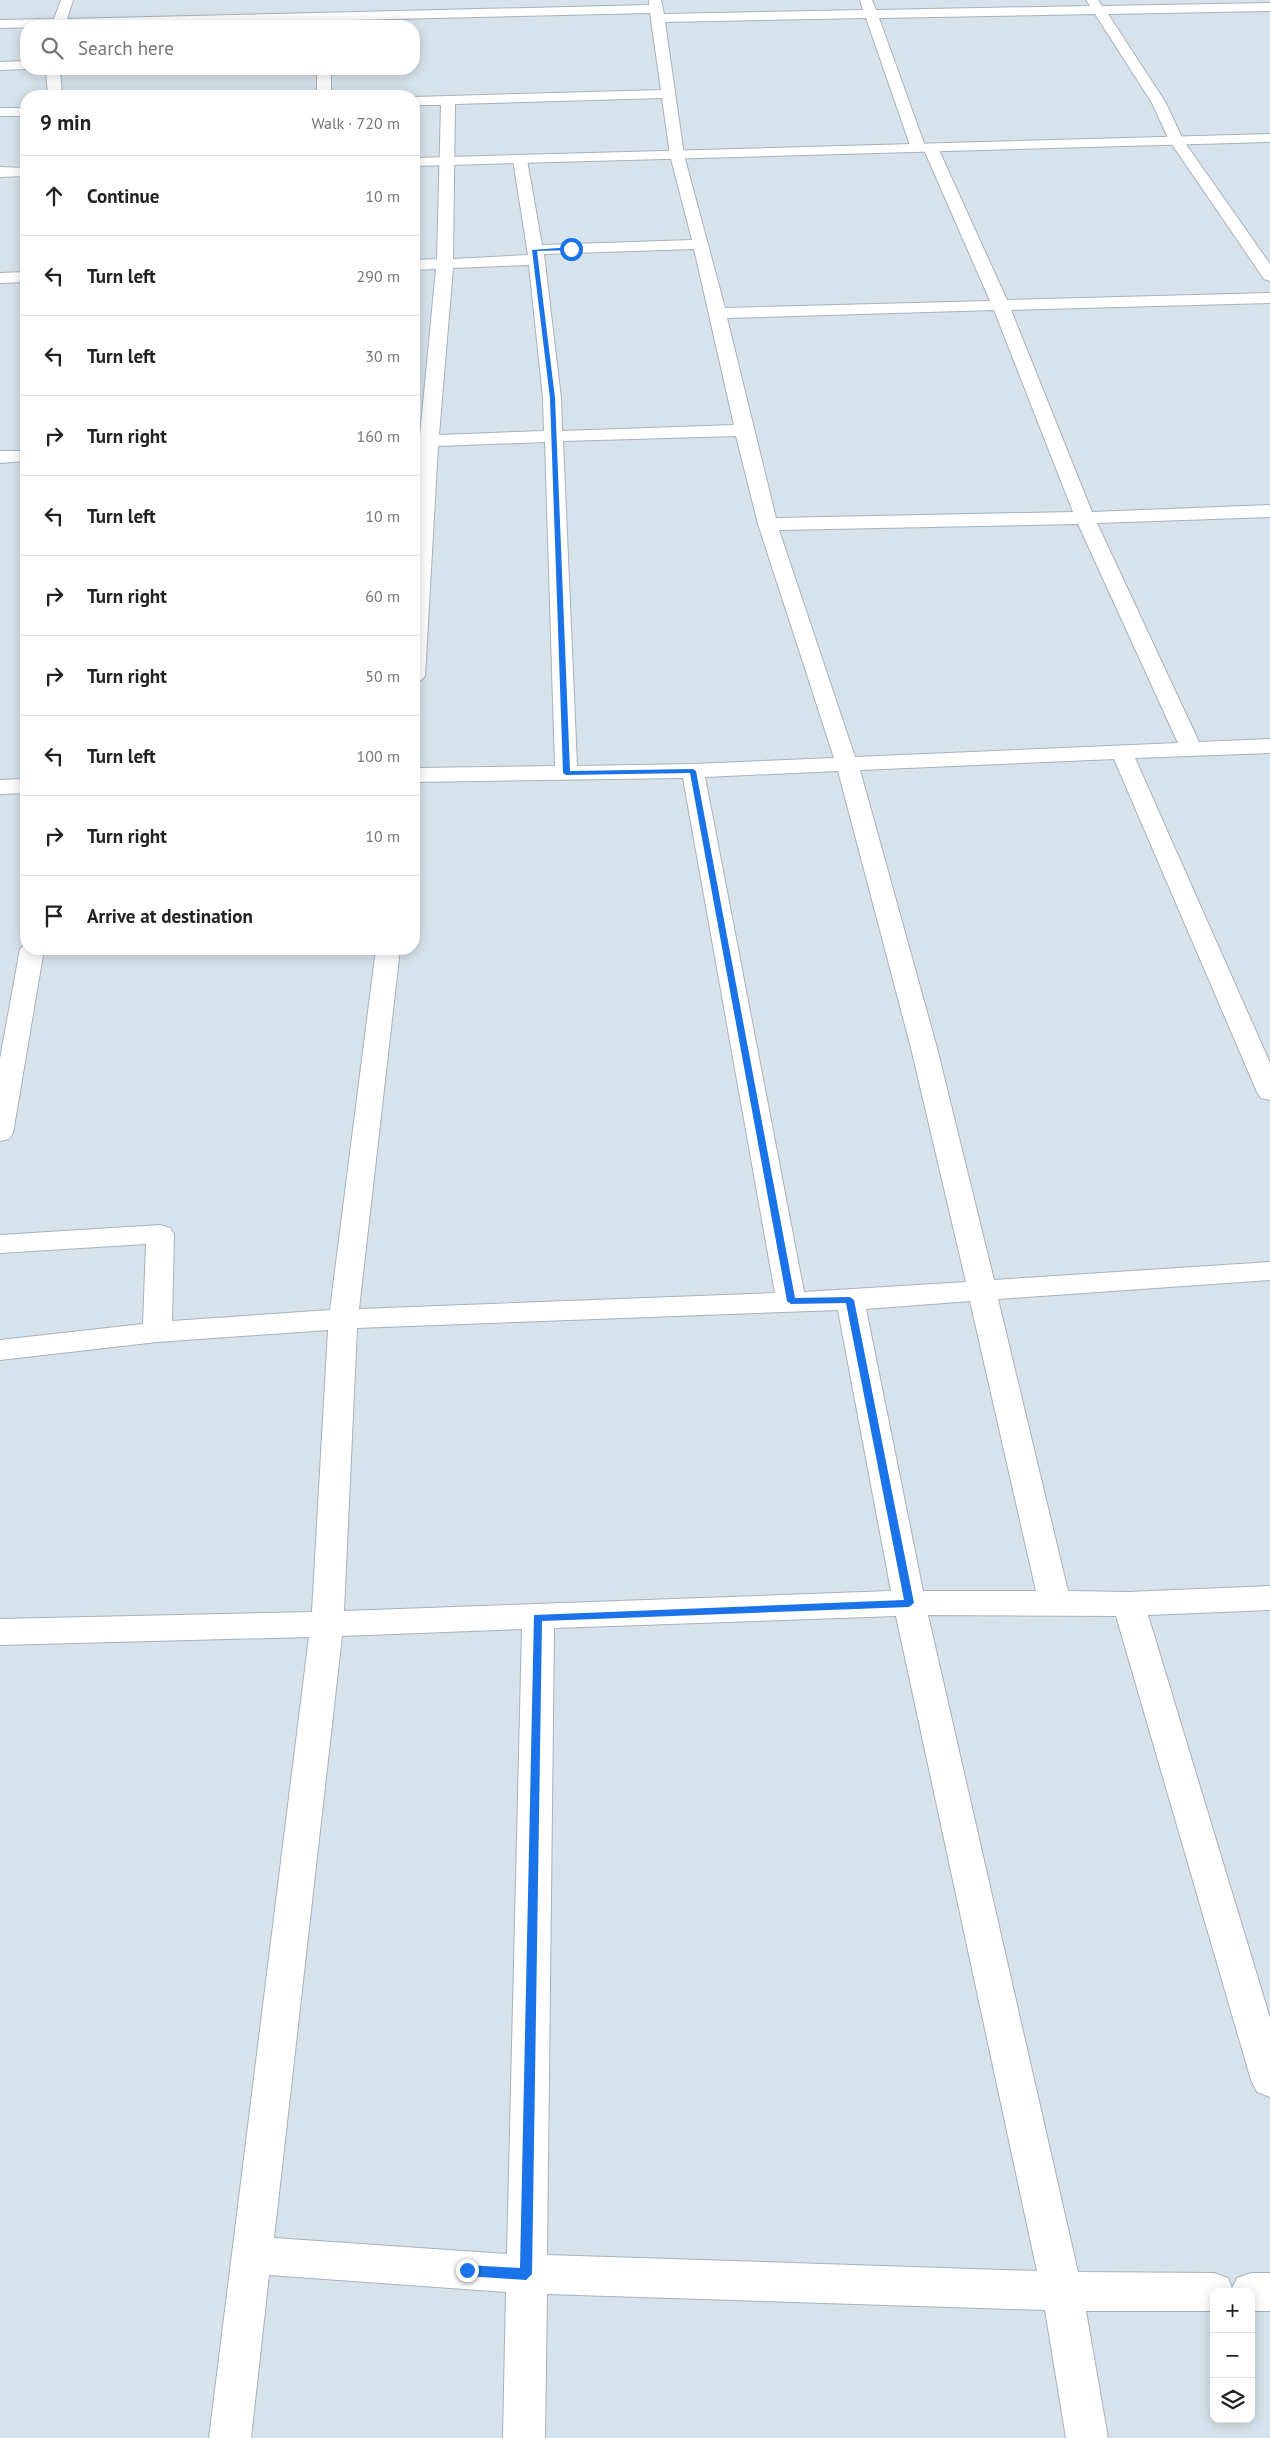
<!DOCTYPE html>
<meta charset="utf-8">
<style>
:root{--surface:#fff;--page:#f6f6f6;--text:#222;--muted:#767676;--line:#e0e0e0}
body{margin:0;font-family:"PT Sans",sans-serif;background:var(--page);color:var(--text)}
.controls{position:absolute;right:15px;bottom:15px;display:grid;overflow:hidden;border-radius:10px;box-shadow:0 2px 12px #0003}
.controls button{width:45px;height:45px;display:grid;place-items:center;padding:0;border:0;border-bottom:1px solid var(--line);background:var(--surface);color:var(--text);font:25px sans-serif}
.stop{position:absolute;width:15px;height:15px;margin:-11px;border:4px solid #1a73e8;border-radius:50%;background:#fff}
.stop.end{background:#1a73e8;border-color:#fff;box-shadow:0 1px 5px #0008}
.list{margin:0;padding:0;list-style:none}
h2{display:flex;justify-content:space-between;align-items:center;height:65px;margin:0;padding:0 20px;font-size:21px}
h2 small{font-size:16px;font-weight:400;color:var(--muted)}
.list li{display:grid;grid-template-columns:32px 1fr auto;gap:15px;align-items:center;box-sizing:border-box;height:80px;padding:0 20px;border-top:1px solid var(--line)}
.list b{display:block;font-size:19px;white-space:nowrap}
.list em{font-size:16px;font-style:normal;color:var(--muted)}
.icon{flex:none;width:28px;height:28px;fill:none;stroke:currentColor;stroke-width:2;stroke-linecap:round;stroke-linejoin:round}
.map{position:relative;flex:none;width:1270px;height:2438px;overflow:hidden}
.search{position:absolute;background:var(--surface);box-shadow:0 2px 12px #0003;left:20px;top:20px;width:400px;height:55px;display:flex;align-items:center;gap:12px;box-sizing:border-box;padding:0 18px;border-radius:20px;color:var(--muted);font-size:19px}
.panel{position:absolute;background:var(--surface);box-shadow:0 2px 12px #0003;left:20px;top:90px;width:400px;height:865px;border-radius:20px}
.map>svg:first-child{display:block}
</style>
<div class="map">
<svg width="1270" height="2438" viewBox="0 0 1270 2438">
<rect width="100%" height="100%" fill="#d6e3ec"/>
<g fill="none" stroke-linecap="round" stroke-linejoin="round">
<g stroke="#a6b2bb" stroke-width="2">
<g id="minor">
<path d="M61,0H73L67,19L649,5V0H661L664,14L863,10L860,0H872L876,10L1090,6L1086,0H1098L1102,6L1270,3V11L1108,14L1166,103L1183,140L1270,264V281L1264,279L1169,140L1152,103L1095,14L879,18L925,146L931,144L938,148L1007,300L1270,293V303L1011,310L1092,512L1270,505V517L1097,523L1199,742L1270,739V753L1135,758L1270,1063V1100L1261,1098L1257,1092L1114,759L860,770L937,1048L994,1280L1270,1262V1280L998,1299L1068,1591L1128,1592L1270,1586V1610L1148,1615L1270,2018V2097L1257,2092L1251,2080L1116,1616L928,1615L1078,2272L1214,2273L1228,2278L1232,2288L1237,2278L1251,2273H1270V2311H1251V2292H1214V2311H1086L1108,2438H1066L1045,2310L547,2294L545,2438H503L506,2292L269,2275L251,2438H209L309,1637L0,1645V1619L312,1612L328,1330L157,1342L0,1360V1340L143,1324L146,1244L0,1253V1235L160,1225L170,1228L174,1234L172,1321L330,1310L376,949H400L359,1309L775,1293L683,778L414,782V768L555,766L545,442L438,446L425,676L421,680L414,682V529L420,446H414V436L420,435L436,269L414,270V260L437,259L441,105H414V97L661,90L650,13L0,28V20L54,19ZM866,18L911,148L918,152L924,150L990,301L725,308L684,155L665,22ZM662,98L670,155L692,240L542,245L527,160L520,156L513,160L528,255L453,259L455,104ZM694,249L734,425L562,431L561,398L544,254ZM529,265L543,398L544,431L439,435L453,268ZM994,310L1073,512L776,518L727,318ZM736,436L758,524L834,758L693,764L577,766L563,441ZM1078,524L1178,743L855,757L779,530ZM838,771L911,1048L966,1282L804,1292L705,777ZM970,1301L1036,1591H923L866,1309ZM838,1310L891,1591L344,1611L357,1328ZM896,1616L1037,2271L547,2255L554,1628ZM522,1629L507,2254L274,2238L342,1636Z"/>
<polygon points="26,61 27,69 0,70 0,62"/>
<polygon points="46,69 60,69 62,96 48,96"/>
<rect x="317" y="69" width="14" height="27"/>
<rect x="0" y="108" width="26" height="8"/>
<polygon points="26,272 26,282 0,283 0,273"/>
<polygon points="0,451 26,451 26,461 0,463"/>
<polygon points="26,779 26,793 0,794 0,780"/>
<polygon points="26,943 26,949 44,949 13,1133 9,1139 0,1141 0,1059 20,949"/>
</g>
</g>
<g stroke="#a6b2bb" stroke-width="2">
<g id="tertiary">
<polygon points="1270,134 1270,142 414,166 414,158"/>
<polygon points="0,167 26,168 26,176 0,177"/>
</g>
</g>
<use href="#minor" fill="#fff" fill-rule="evenodd"/>
<use href="#tertiary" fill="#fff" fill-rule="evenodd"/>
</g>
<polygon fill="#1a73e8" points="571,247 573,250 537,251 555,398 570,771 693,769 696,771 795,1298 850,1297 854,1300 914,1603 909,1607 542,1621 532,2274 526,2280 467,2276 461,2270 467,2265 520,2268 534,1615 904,1600 846,1303 791,1304 787,1301 690,773 566,775 563,773 550,398 532,250"/>
</svg>
<div class="controls">
<button>+</button>
<button>−</button>
<button><svg class="icon" aria-label="layers" viewBox="0 0 24 24"><path d="M12 4l9 5-9 5-9-5zM3 14l9 5 9-5"/></svg></button>
</div>
<div class="stop" style="left:571px;top:249px"></div>
<div class="stop end" style="left:467px;top:2270px"></div>
<div class="search"><svg class="icon" aria-label="search" viewBox="0 0 24 24"><circle cx="10" cy="10" r="6"/><path d="M15 15l6 6"/></svg>Search here</div>
<section class="panel">
<h2>9 min<small>Walk · 720 m</small></h2>
<ul class="list">
<li><svg class="icon" aria-label="ahead" viewBox="0 0 24 24"><path d="M12 20V5M6 11l6-6 6 6"/></svg><div><b>Continue</b></div><em>10 m</em></li>
<li><svg class="icon" aria-label="left" viewBox="0 0 24 24"><path d="M17 20v-9H6M10 6l-5 5 5 5"/></svg><div><b>Turn left</b></div><em>290 m</em></li>
<li><svg class="icon" aria-label="left" viewBox="0 0 24 24"><path d="M17 20v-9H6M10 6l-5 5 5 5"/></svg><div><b>Turn left</b></div><em>30 m</em></li>
<li><svg class="icon" aria-label="right" viewBox="0 0 24 24"><path d="M7 20v-9h11M14 6l5 5-5 5"/></svg><div><b>Turn right</b></div><em>160 m</em></li>
<li><svg class="icon" aria-label="left" viewBox="0 0 24 24"><path d="M17 20v-9H6M10 6l-5 5 5 5"/></svg><div><b>Turn left</b></div><em>10 m</em></li>
<li><svg class="icon" aria-label="right" viewBox="0 0 24 24"><path d="M7 20v-9h11M14 6l5 5-5 5"/></svg><div><b>Turn right</b></div><em>60 m</em></li>
<li><svg class="icon" aria-label="right" viewBox="0 0 24 24"><path d="M7 20v-9h11M14 6l5 5-5 5"/></svg><div><b>Turn right</b></div><em>50 m</em></li>
<li><svg class="icon" aria-label="left" viewBox="0 0 24 24"><path d="M17 20v-9H6M10 6l-5 5 5 5"/></svg><div><b>Turn left</b></div><em>100 m</em></li>
<li><svg class="icon" aria-label="right" viewBox="0 0 24 24"><path d="M7 20v-9h11M14 6l5 5-5 5"/></svg><div><b>Turn right</b></div><em>10 m</em></li>
<li><svg class="icon" aria-label="arrive" viewBox="0 0 24 24"><path d="M6 21V4h12l-3 4 3 4H6"/></svg><div><b>Arrive at destination</b></div></li>
</ul>
</section>
</div>
